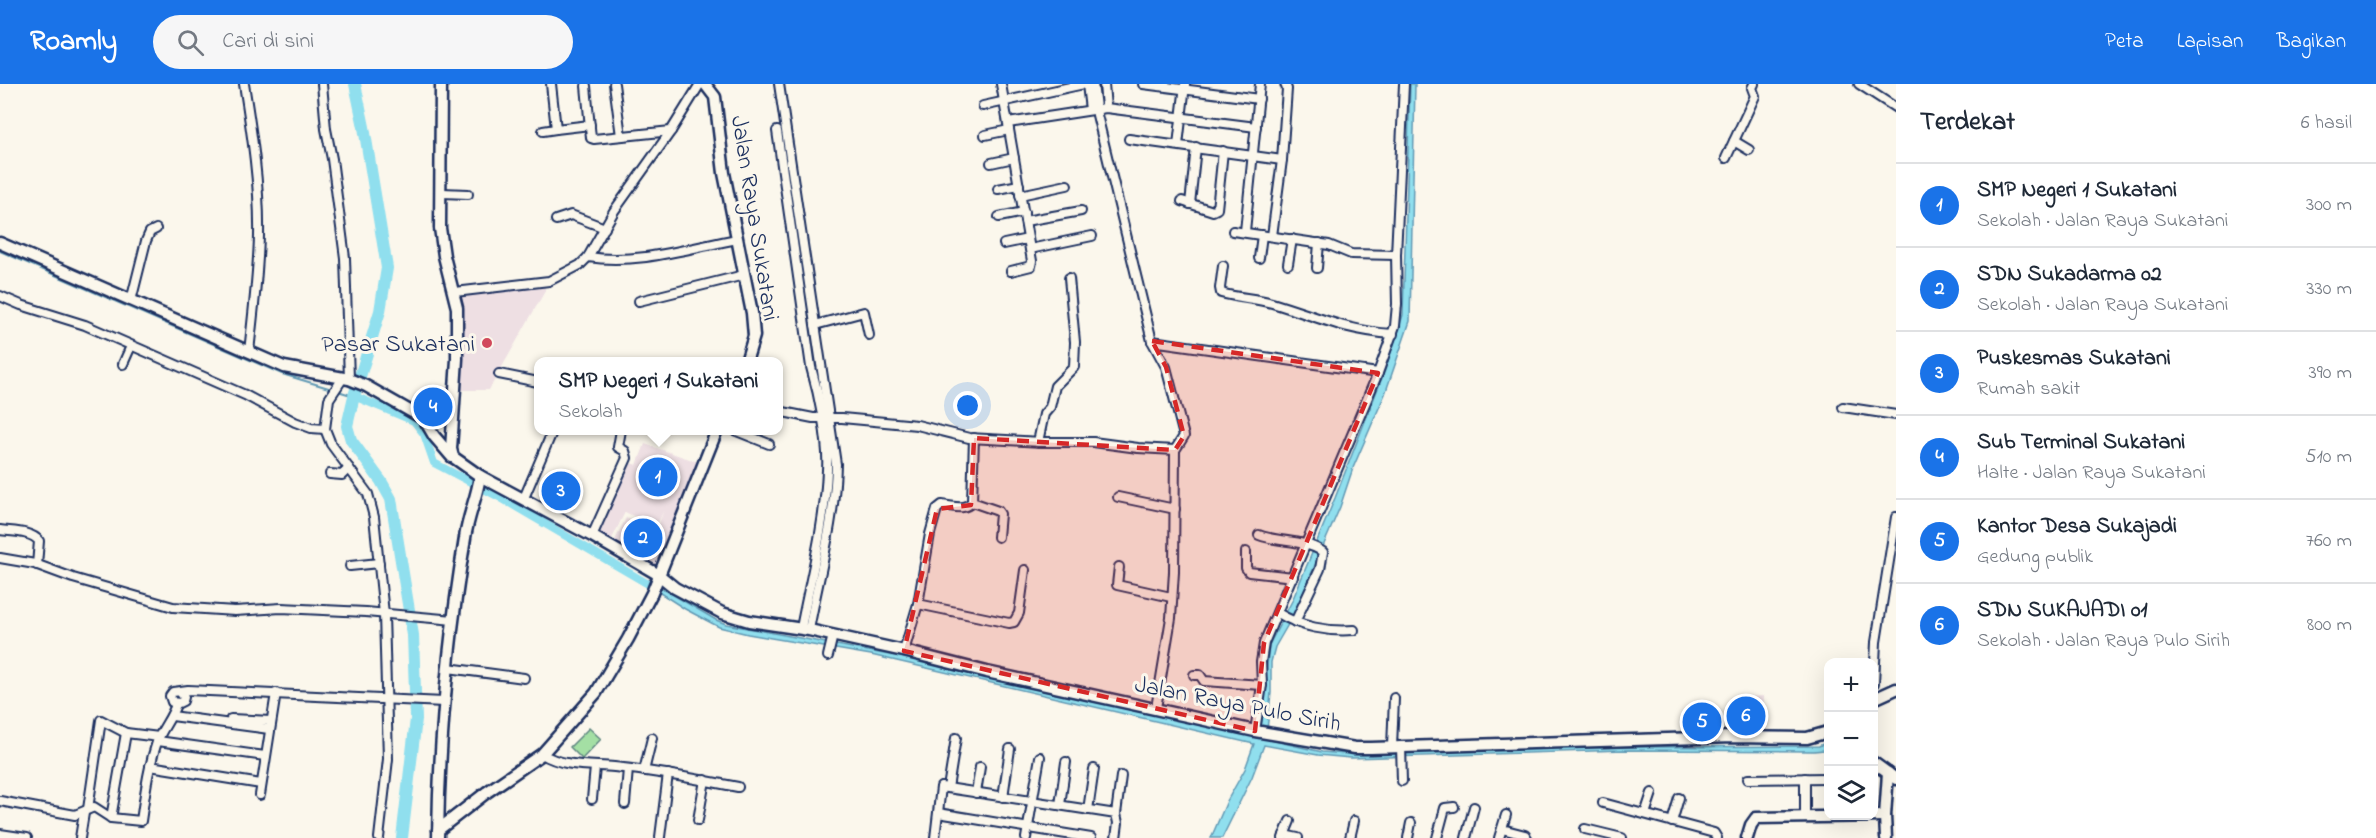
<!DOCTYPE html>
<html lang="id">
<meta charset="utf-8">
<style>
:root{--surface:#fff;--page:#f6f6f7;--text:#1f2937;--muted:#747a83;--line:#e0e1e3;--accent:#1a73e8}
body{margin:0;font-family:"Indie Flower",sans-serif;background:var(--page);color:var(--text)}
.controls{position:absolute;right:18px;bottom:18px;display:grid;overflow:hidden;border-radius:12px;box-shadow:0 6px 24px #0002}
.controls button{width:54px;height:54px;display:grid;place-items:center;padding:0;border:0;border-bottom:2px solid var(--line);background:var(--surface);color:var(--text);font:30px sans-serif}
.you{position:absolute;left:968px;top:322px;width:21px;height:21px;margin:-15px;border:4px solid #fff;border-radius:50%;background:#1a73e8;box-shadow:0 0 0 9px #1a73e833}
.badge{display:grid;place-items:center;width:39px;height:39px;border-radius:50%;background:var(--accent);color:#fff;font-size:20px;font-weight:700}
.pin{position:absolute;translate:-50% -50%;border:3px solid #fff;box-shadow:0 2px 6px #0006}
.popup{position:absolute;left:534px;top:273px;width:249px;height:78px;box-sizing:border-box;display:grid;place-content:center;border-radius:12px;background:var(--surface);filter:drop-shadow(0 2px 4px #0005);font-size:20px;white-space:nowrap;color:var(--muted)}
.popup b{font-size:22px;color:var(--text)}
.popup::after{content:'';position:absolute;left:50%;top:100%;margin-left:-12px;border:12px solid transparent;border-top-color:var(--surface)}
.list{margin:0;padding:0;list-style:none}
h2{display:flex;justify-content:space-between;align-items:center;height:78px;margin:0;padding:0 24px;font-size:26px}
h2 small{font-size:20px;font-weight:400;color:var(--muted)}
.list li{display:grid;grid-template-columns:39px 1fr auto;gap:18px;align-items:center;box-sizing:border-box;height:84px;padding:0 24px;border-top:2px solid var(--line)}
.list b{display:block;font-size:22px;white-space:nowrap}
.list p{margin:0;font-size:20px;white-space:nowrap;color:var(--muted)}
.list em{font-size:20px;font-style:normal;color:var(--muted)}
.icon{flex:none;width:33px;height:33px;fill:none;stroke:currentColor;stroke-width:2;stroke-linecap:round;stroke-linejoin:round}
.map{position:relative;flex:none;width:1896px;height:754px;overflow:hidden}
header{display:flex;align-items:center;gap:36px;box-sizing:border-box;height:84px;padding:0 30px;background:var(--accent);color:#fff}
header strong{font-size:28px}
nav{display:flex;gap:33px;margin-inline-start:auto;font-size:21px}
.search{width:420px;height:54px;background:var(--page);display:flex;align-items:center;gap:15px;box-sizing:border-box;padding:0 21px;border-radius:33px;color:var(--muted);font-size:22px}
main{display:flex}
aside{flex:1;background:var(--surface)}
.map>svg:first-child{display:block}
</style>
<header>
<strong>Roamly</strong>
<div class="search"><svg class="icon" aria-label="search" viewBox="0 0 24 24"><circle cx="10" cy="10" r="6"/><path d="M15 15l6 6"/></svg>Cari di sini</div>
<nav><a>Peta</a><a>Lapisan</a><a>Bagikan</a></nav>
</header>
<main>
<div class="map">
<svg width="1896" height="754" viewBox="0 0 1896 754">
<rect width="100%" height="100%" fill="#fbf7ec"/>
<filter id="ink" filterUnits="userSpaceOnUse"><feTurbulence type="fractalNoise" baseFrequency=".0167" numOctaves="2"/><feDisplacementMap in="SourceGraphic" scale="12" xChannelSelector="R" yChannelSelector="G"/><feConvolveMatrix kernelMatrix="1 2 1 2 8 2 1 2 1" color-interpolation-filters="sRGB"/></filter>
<g filter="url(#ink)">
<g fill="#eedfe3">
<polygon points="545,203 545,207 489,306 460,306 458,213"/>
<polygon points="645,360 701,379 657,485 613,460 626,434 656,447 664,426 656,443 625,428 610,459 595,450 627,378 637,381"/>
<polygon points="1764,612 1763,651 1730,650 1729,614"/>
</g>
<polygon fill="#a4dfa4" stroke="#608781" stroke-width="1.5" points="589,644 601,655 582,675 570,663"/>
<polygon fill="#90dfee" stroke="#6199b4" stroke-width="1.5" points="1410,0 1415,0 1410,237 1385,310 1353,384 1340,423 1294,530 1275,563 1271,578 1271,609 1266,655 1322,668 1359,671 1413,667 1640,663 1819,662 1828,657 1828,663 1824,666 1814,667 1625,666 1351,674 1318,671 1264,661 1252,693 1222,754 1211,754 1227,717 1245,685 1254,660 871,571 748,550 719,543 685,525 646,500 648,496 716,536 726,540 921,577 1035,605 1260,654 1269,561 1292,517 1335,414 1385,286 1403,231"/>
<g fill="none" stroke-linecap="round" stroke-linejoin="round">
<g stroke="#6199b4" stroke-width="2">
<polyline points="0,167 282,290 332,305"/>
<polyline points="338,307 354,312"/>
</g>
<polyline stroke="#90dfee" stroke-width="8" points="354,312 414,337 424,350 434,379 501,414 655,504"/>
<polyline stroke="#90dfee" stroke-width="12" points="355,0 364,43 387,184 380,227 354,312 347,342 351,356 381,397 391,415 413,551 416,635 402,754"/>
<g stroke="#1b2f5e" stroke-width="12">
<g id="street">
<path d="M244,0C252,50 260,102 259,152C258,191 253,230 249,268"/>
<polyline points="322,0 326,45 332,75 345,174 349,295"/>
<polyline points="551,0 556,45 590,41"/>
<polyline points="614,0 621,52"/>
<path d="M779,0L836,380C835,437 819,490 809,546"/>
<polyline points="1001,0 1032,177 1031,182 1011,187"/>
<polyline points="1087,0 1090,26"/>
<polyline points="1093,0 1097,31 1152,257 1166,283 1184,352 1175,366 1174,488 1171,534 1156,624"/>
<polyline points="1104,0 1106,24"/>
<polyline points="1143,0 1259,15"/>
<polyline points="1859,0 1896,24"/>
<polyline points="586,2 591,54 594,55 671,47"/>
<polyline points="983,22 1084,0"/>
<polyline points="1008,39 1106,24 1256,43"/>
<polyline points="543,47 556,45"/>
<path d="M777,47L811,283C819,311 829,358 827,386C825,440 811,492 801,544"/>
<polyline points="985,51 1009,46"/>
<polyline points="1129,55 1282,76"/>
<polyline points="1734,57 1749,66"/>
<polyline points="1178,61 1185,1"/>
<polyline points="1726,74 1755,12 1752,4 1754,0"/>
<polyline points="991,79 1014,74"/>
<polyline points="998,105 1019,101"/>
<polyline points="442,109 468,110"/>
<polyline points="1020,111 1067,101"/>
<polyline points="1182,117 1213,127 1217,125 1223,67"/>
<polyline points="1190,120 1196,63"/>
<polyline points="999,133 1024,128"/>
<polyline points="556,136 571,131 605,144"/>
<polyline points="1025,137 1081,127"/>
<polyline points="1233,147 1329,161 1351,170 1396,171"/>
<polyline points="1245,147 1260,0"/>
<polyline points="1272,152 1282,76 1287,5 1285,0"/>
<polyline points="1004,160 1028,155"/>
<polyline points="1030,165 1092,152"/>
<path d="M588,173C637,181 689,164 737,155"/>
<polyline points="1259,174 1262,151"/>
<polyline points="1288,180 1292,155"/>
<path d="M1223,182L1220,204L1221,209C1238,214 1255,214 1272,219C1316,232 1345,247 1393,250"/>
<polyline points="1317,184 1319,159"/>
<polyline points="455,208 549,197 580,181 588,173 614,127 671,47 700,0"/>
<polyline points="0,212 21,221 85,241 245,311 295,338 311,344 325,345"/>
<polyline points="131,217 146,157 150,148 156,145"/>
<polyline points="639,217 744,191"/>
<polyline points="815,241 864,228 869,251"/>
<polyline points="1152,257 1378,289"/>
<polyline points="123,280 131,262"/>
<polyline points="499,290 538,298"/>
<polyline points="343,294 329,315 325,345 331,360 368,410 374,433 384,530 388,675 379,754"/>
<polyline points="1843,323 1896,331"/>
<polyline points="778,327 813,334 842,334 917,341 969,354 1042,358 1093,358 1138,364 1175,366"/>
<polyline points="734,346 769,360"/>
<polyline points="1038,358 1044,330 1050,323 1055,302 1074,283 1075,258 1069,194"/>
<polyline points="330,390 342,391 349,384"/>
<polyline points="1118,413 1175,425"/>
<polyline points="524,414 553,346"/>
<polyline points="972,418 998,427 1000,430 998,453"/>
<path d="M0,446C12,448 31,447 39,457L37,481"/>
<path d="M1259,451C1280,459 1304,455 1323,468L1320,485L1295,538"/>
<polyline points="592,452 627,374 625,367 618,363 621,346"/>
<polyline points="1246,468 1246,484 1249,488 1293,493"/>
<polyline points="0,474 35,480 73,494 173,523 235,527 281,524 366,528 454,536"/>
<polyline points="350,482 379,479"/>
<polyline points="1119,483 1117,501 1171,513"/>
<polyline points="918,520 1009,539 1014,538 1019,529 1025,486"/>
<path d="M1278,529C1300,543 1328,548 1354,546"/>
<path d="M904,567L918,520L930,450L937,425L942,421C953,422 964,427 972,418L974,354"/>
<polyline points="828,572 833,551"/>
<polyline points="448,584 524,594"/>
<polyline points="1194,591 1200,591 1204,597 1262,601"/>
<polyline points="1874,599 1876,558 1896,433"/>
<polyline points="181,609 184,613 183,617 179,619 172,618 170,612 173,608 188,606 444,618"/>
<polyline points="172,632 269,645"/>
<polyline points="231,635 271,637"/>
<polyline points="1255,647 1262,601 1261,578 1264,559 1378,289 1395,242 1397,220 1396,171 1404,0"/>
<polyline points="158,657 265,672"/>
<polyline points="1401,662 1402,697"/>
<polyline points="1392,663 1394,614"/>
<path d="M542,670C563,683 590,681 614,683C656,687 697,695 738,703"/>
<polyline points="150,682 261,700"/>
<polyline points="644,687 652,654"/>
<polyline points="1805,694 1805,734"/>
<polyline points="1748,695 1828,694"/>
<polyline points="948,704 956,654"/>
<polyline points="976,709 980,683"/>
<polyline points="260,711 276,609"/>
<polyline points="1003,713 1010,665"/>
<polyline points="592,715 595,683"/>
<path d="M0,717L75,731L94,723L111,734L141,737C145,710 148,684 157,658C162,644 172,634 176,620"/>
<polyline points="1603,719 1714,749 1717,754"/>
<polyline points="625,720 628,685"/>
<polyline points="1060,721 1066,678"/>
<polyline points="88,725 101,636 126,649 159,653"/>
<polyline points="1088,726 1094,685"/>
<polyline points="938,729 1091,754"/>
<polyline points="1645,730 1652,709"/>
<polyline points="111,734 126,649"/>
<polyline points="698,736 705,696"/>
<polyline points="1672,738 1679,714"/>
<polyline points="1502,745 1525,751 1527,754"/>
<polyline points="1585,745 1622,754"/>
<polyline points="0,750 27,754"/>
<polyline points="1284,751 1298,754"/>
<polyline points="660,753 668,690"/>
<polyline points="80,754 84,729"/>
<polyline points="935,754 941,703 1116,730"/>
<polyline points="1026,754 1040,673"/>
<polyline points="1116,754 1118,739 1116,730 1121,692"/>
<polyline points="1283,754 1290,737"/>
<polyline points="1350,754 1354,737"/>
<polyline points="1408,754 1411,739"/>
<polyline points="1437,754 1445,724 1454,723"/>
<polyline points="1466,754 1474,723"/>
<polyline points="1499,754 1506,731"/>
</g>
</g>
<g stroke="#1b2f5e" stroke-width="15">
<g id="secondary">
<polyline points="441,0 440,144 444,172 457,224 457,275 451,365 453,373 480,392 592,452 659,491 675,504 722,529 749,537 809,546 904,567 987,588 1255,647 1355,664 1371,664 1733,653 1807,654 1828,648"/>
<polyline points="705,0 715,13 724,89 752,229 754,252 746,278"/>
<polyline points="0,159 284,283 349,295 366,302 424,335 434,352 452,373"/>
<polyline points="1874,615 1896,605"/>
<polyline points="1874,679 1896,695"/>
<polyline points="438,746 487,708 542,670 596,609 628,555 652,509 717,346"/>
<path d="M438,754C439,654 449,552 465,454C468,432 477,413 480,392"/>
<polyline points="1747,754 1751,741 1756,734 1885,732"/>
<polyline points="1886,754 1885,732 1888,689"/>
</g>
</g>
<use href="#street" stroke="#fbf7ec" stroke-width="8"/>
<use href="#secondary" stroke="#fbf7ec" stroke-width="10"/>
</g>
</g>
<path fill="#d62828" fill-opacity="0.2" stroke="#d62828" stroke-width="4.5" stroke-dasharray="12 8" stroke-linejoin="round" d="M1152,257L1378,289L1264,559L1255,647L904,567L937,425L971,421L974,354L1175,366L1184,352L1166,283Z"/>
<circle fill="#d1495b" stroke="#fbf7ec" stroke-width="2" cx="487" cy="259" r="6"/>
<g text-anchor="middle" stroke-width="6" stroke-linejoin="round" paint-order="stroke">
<g font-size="24" fill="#1b2f5e" stroke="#fbf7ec">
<text transform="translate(756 134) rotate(81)" y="8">Jalan Raya Sukatani</text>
<text transform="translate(1238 619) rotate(11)" y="8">Jalan Raya Pulo Sirih</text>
</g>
<g font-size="24" fill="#1b2f5e" stroke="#fbf7ec" text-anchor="end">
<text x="475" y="267">Pasar Sukatani</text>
</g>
</g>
</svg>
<div class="controls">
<button>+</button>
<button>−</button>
<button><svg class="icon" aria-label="layers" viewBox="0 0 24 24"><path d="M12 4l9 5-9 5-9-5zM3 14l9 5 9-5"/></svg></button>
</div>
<div class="you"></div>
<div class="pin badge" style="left:658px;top:393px">1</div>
<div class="popup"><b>SMP Negeri 1 Sukatani</b>Sekolah</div>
<div class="pin badge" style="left:643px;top:454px">2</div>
<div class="pin badge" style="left:561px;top:407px">3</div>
<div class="pin badge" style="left:433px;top:323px">4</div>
<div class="pin badge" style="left:1702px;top:638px">5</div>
<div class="pin badge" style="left:1746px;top:632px">6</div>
</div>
<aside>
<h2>Terdekat<small>6 hasil</small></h2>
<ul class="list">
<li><span class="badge">1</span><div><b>SMP Negeri 1 Sukatani</b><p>Sekolah · Jalan Raya Sukatani</p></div><em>300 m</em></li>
<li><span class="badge">2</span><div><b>SDN Sukadarma 02</b><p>Sekolah · Jalan Raya Sukatani</p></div><em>330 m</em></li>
<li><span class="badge">3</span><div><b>Puskesmas Sukatani</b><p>Rumah sakit</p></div><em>390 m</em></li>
<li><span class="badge">4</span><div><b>Sub Terminal Sukatani</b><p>Halte · Jalan Raya Sukatani</p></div><em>510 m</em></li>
<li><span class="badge">5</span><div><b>Kantor Desa Sukajadi</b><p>Gedung publik</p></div><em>760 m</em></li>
<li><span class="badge">6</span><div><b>SDN SUKAJADI 01</b><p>Sekolah · Jalan Raya Pulo Sirih</p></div><em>800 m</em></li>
</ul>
</aside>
</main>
